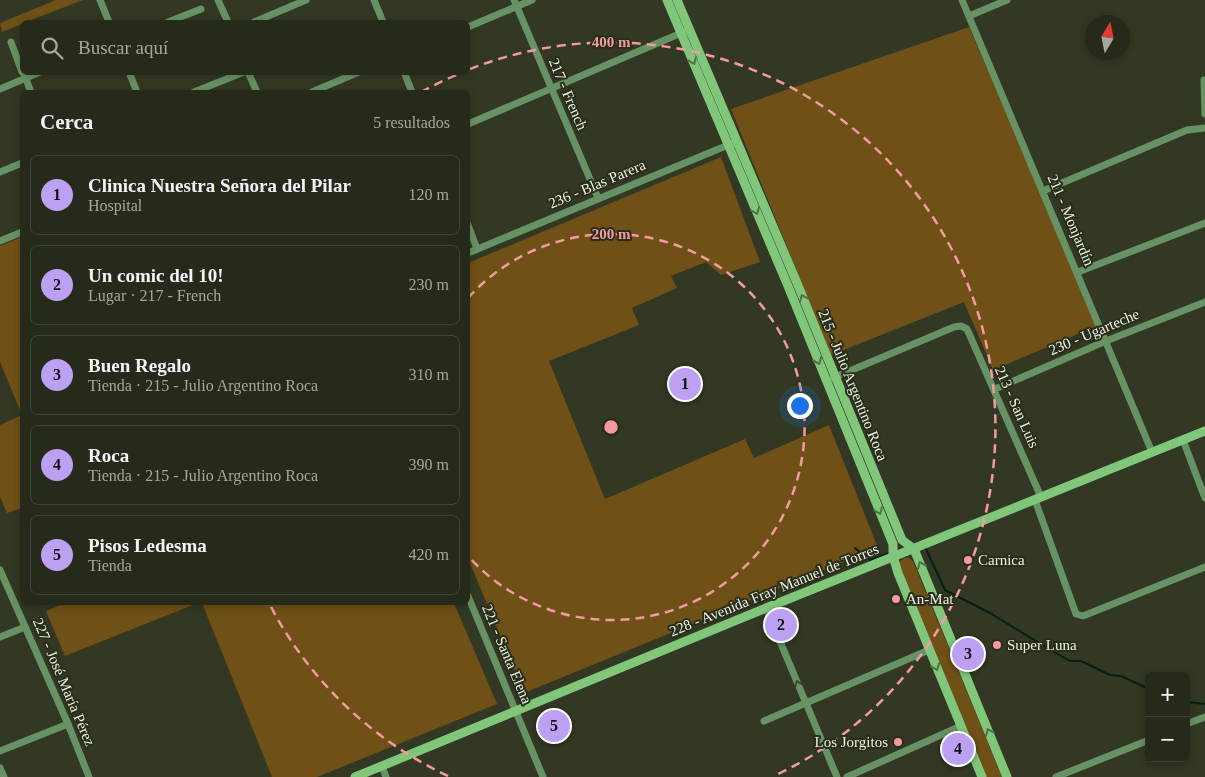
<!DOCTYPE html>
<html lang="es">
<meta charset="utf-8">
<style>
:root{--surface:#262a1a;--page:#2e3223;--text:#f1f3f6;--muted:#a4a7a2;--line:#424639;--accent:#bca0f2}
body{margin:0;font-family:Georgia,serif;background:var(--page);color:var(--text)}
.controls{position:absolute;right:15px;bottom:15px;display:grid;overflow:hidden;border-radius:8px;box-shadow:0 2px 8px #0003}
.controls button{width:45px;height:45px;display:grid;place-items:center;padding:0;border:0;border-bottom:1px solid var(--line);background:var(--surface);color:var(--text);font:25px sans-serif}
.compass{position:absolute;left:1085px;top:15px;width:45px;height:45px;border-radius:50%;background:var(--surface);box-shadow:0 2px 8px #0003;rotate:10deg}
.you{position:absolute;left:799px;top:405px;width:18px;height:18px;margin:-12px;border:4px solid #fff;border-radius:50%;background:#1a73e8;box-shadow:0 0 0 8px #1a73e833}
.badge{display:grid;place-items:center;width:32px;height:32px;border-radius:50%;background:var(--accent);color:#111;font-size:16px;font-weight:700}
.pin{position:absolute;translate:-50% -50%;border:2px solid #fff;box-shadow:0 1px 5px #0006}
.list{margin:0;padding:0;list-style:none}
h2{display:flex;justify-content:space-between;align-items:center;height:65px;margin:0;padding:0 20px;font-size:21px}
h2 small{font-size:16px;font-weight:400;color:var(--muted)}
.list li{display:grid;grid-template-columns:32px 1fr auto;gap:15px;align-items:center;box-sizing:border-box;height:80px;margin:0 10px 10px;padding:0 10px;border:1px solid var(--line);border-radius:8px}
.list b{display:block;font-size:19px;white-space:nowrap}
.list p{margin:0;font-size:16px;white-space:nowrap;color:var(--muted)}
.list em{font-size:16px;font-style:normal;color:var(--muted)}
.icon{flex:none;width:28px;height:28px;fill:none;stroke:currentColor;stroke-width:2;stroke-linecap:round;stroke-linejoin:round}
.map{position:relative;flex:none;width:1205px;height:777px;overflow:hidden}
.search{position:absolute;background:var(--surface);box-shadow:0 2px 8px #0003;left:20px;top:20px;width:450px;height:55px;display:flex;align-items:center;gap:12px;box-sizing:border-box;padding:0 18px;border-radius:8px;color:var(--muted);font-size:19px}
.panel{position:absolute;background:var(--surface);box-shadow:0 2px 8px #0003;left:20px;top:90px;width:450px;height:515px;border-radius:8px}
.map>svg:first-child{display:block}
</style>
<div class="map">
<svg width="1205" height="777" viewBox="0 0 1205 777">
<rect width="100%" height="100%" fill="#323823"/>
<g fill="#6f5016">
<polygon points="56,0 83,0 26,22 22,22 22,24 2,32 0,23"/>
<polygon points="969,27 1097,326 993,370 964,302 831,355 731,109"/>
<polygon points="721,157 760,262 721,275 706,262 671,276 677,288 632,308 639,325 549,361 605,499 745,439 754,458 829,425 878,548 524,693 468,558 468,263"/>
<polygon points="22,237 22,508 7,513 0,497 0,425 22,415 0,362 0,246"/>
<polygon points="904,558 909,558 913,561 1002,777 985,777 898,563"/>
<polygon points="68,602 198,602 198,603 65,656 46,611"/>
<polygon points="202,603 454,603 497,704 317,777 272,777"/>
</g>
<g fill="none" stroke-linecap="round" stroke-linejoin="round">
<g stroke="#002114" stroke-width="2">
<polyline points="855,548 870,560 889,553"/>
<polyline points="926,549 945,590 990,613 1054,652 1070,661 1081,661 1110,675 1121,676 1149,689"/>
<polyline points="1186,702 1205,704"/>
</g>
<g stroke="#679263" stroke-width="7">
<polyline points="100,0 109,22"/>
<polyline points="218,0 228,22"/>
<polyline points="374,0 383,22"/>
<polyline points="514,0 598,198"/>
<polyline points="962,0 1152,452"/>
<polyline points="969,16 1007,0"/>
<polyline points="168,22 201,9"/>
<polyline points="254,22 306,0"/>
<polyline points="468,27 532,0"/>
<polyline points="11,42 22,72"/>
<polyline points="129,72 137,92"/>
<polyline points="248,72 257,92"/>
<polyline points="404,72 412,92"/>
<polyline points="24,74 31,92"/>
<polyline points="1204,80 1205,114"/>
<polyline points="0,89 40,72"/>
<polyline points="194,92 244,72"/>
<polyline points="312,92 359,72"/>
<polyline points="468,124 686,31"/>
<polyline points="0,172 22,163"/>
<polyline points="1043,191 1187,130 1205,128"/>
<polyline points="468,225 477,249"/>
<polyline points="0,241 22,232"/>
<polyline points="468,253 733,143"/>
<polyline points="1078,272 1205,223"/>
<polyline points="833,378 954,327 961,326 967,329 1041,497"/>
<polyline points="995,389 1106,341 1205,302"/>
<polyline points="1183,440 1205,498"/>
<polyline points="1035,500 1076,614 1083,616 1205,567"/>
<polyline points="0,570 68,724 89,777"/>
<polyline points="468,596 543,777"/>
<polyline points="766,608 837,777"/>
<polyline points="0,637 25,627"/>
<polyline points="764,721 929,650"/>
<polyline points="1186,724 1205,717"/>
<polyline points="0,751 68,724"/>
<polyline points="382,766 386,777"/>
<polyline points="0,768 4,777"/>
<polyline points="847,777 961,726"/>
<polyline points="1056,777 1149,740"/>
</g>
<g stroke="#81c77b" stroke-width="9">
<polyline points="667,0 788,286 893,544 893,556 898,573 982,777"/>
<polyline points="677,0 797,283 902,540 914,549 1007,777"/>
<polyline points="355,777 766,608 1205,431"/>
</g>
</g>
<defs><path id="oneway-chevron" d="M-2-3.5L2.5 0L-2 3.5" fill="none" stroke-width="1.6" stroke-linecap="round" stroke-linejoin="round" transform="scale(1.25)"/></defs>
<g stroke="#507345">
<use href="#oneway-chevron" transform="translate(693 61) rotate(67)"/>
<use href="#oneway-chevron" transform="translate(756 211) rotate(67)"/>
<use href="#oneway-chevron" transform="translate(803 298) rotate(-112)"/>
<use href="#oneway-chevron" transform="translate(818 361) rotate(68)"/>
<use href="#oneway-chevron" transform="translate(879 511) rotate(68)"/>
<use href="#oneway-chevron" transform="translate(921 565) rotate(-113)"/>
<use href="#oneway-chevron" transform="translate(936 667) rotate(67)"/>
<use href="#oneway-chevron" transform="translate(989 732) rotate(-112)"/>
</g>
<use stroke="#38472c" href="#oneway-chevron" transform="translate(798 684) rotate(-113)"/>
<g fill="none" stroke="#f49aa1" stroke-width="2.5" stroke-dasharray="9 6">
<path d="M468 298A193 193 0 1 1 468 556"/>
<path d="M448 776A385 385 0 0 1 270 605M421 92A385 385 0 0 1 461 73M470 69A385 385 0 0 1 774 776"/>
</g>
<g fill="#f49aa1" stroke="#282e19" stroke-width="2">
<circle cx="968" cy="560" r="5"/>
<circle cx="896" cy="599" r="5"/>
<circle cx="997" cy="645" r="5"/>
<circle cx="898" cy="742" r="5"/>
</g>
<g text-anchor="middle" stroke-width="4" stroke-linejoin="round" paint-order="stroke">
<g font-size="15" fill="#edf1e4" stroke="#282e19">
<text transform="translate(568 94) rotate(67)" y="5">217 - French</text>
<text transform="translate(597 184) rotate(-23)" y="5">236 - Blas Parera</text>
<text transform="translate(1071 220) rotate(67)" y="5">211 - Monjardín</text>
<text transform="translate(1094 332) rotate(-23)" y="5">230 - Ugarteche</text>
<text transform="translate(853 385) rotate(68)" y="5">215 - Julio Argentino Roca</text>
<text transform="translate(1017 407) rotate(66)" y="5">213 - San Luis</text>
<text transform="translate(774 590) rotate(-22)" y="5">228 - Avenida Fray Manuel de Torres</text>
<text transform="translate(507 654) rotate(67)" y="5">221 - Santa Elena</text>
<text transform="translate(64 682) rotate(67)" y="5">227 - José María Pérez</text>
</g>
<g font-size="15" fill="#edf1e4" stroke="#282e19" text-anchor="start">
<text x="978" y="565">Carnica</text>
<text x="906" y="604">An-Mat</text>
<text x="1007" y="650">Super Luna</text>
<text x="888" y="747" text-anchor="end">Los Jorgitos</text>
</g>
</g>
<circle cx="611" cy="427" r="8" fill="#f49aa1" stroke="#282e19" stroke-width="2.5"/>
<g font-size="15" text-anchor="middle" font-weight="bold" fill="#f49aa1" stroke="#282e19" stroke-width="4" stroke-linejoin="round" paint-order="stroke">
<text x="611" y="47">400 m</text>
<text x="611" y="239">200 m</text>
</g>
</svg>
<div class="controls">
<button>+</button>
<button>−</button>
</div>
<svg class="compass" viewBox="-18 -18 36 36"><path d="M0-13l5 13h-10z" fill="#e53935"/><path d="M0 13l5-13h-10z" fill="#a4a7a2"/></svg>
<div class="you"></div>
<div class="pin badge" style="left:685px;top:384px">1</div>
<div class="pin badge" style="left:781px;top:625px">2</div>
<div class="pin badge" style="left:968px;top:654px">3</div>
<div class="pin badge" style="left:958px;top:749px">4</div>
<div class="pin badge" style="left:554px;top:726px">5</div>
<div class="search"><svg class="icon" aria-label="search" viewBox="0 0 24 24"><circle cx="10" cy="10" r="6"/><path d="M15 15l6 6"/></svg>Buscar aquí</div>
<section class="panel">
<h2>Cerca<small>5 resultados</small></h2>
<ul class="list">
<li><span class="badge">1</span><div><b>Clinica Nuestra Señora del Pilar</b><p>Hospital</p></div><em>120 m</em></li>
<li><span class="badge">2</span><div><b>Un comic del 10!</b><p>Lugar · 217 - French</p></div><em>230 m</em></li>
<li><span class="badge">3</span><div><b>Buen Regalo</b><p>Tienda · 215 - Julio Argentino Roca</p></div><em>310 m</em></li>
<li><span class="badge">4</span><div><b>Roca</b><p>Tienda · 215 - Julio Argentino Roca</p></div><em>390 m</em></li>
<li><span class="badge">5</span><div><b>Pisos Ledesma</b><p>Tienda</p></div><em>420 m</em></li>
</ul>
</section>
</div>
